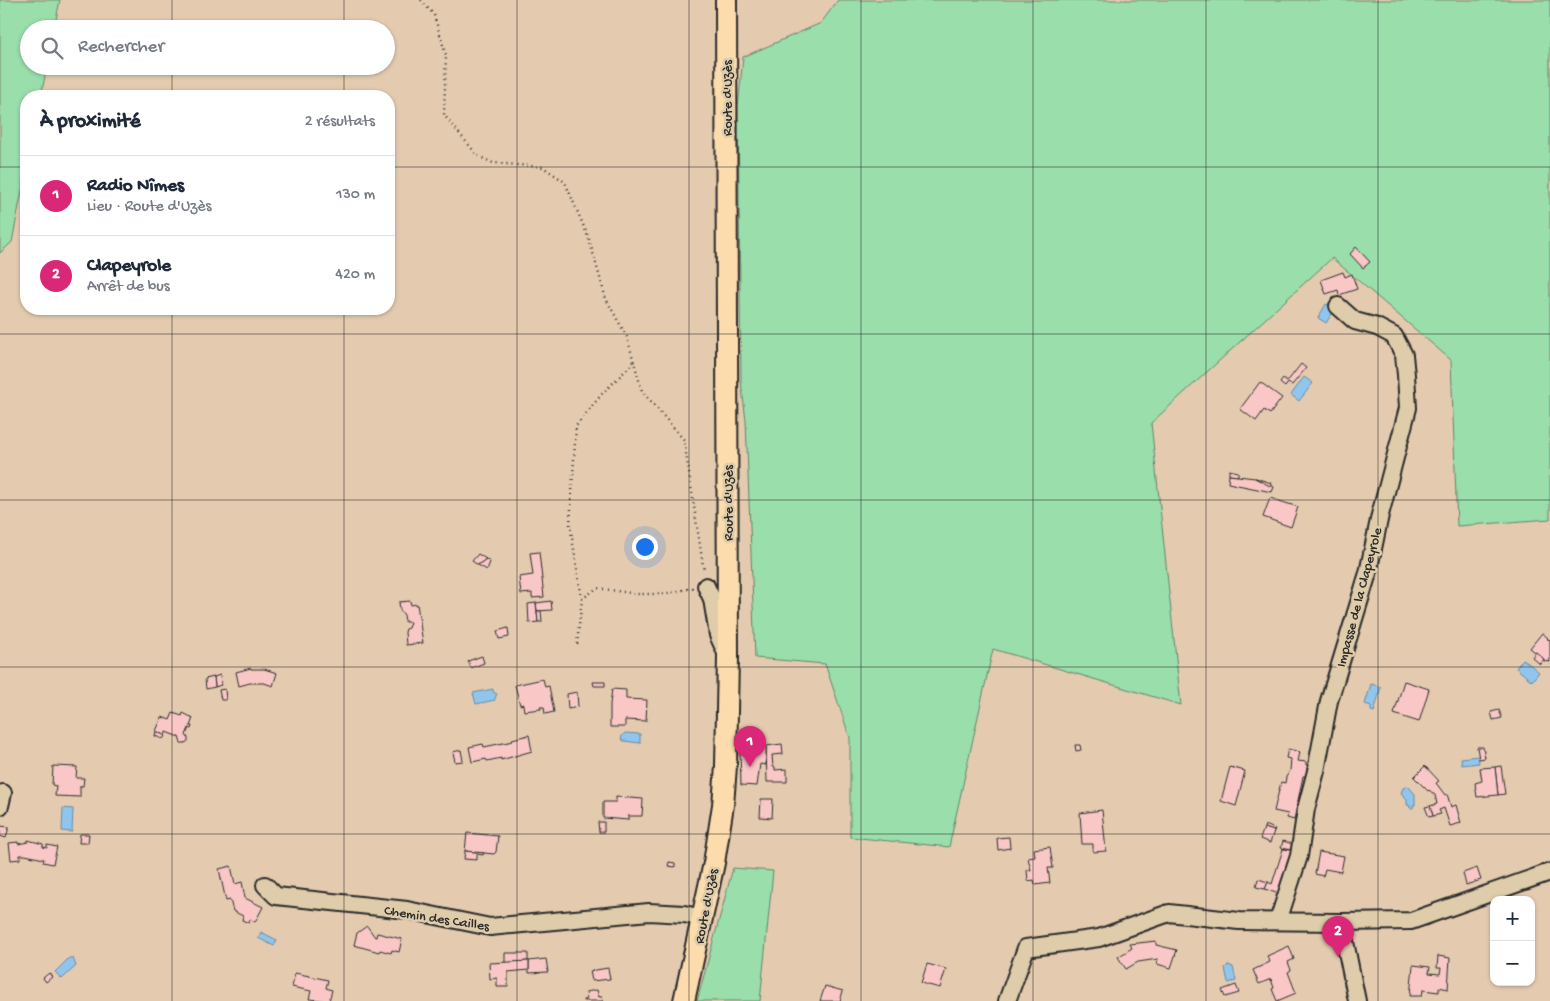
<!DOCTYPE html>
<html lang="fr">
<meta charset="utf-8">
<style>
:root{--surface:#fff;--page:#f2f2f3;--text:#1f2937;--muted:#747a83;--line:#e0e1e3;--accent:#db2777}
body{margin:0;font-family:"Gochi Hand",sans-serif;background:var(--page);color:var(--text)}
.controls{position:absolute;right:15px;bottom:15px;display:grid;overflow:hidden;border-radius:10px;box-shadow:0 1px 4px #0004}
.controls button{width:45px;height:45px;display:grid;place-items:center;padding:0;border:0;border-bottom:1px solid var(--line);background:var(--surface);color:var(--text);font:25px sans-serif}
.you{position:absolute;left:644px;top:546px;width:18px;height:18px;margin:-12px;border:4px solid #fff;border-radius:50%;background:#1a73e8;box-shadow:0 0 0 8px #1a73e833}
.badge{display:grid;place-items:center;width:32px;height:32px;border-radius:50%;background:var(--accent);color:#fff;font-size:16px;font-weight:700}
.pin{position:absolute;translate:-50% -41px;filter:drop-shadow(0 1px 2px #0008)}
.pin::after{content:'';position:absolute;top:26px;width:18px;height:15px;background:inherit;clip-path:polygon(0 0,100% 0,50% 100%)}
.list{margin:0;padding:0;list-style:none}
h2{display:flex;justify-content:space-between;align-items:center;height:65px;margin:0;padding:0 20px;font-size:21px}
h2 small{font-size:16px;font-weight:400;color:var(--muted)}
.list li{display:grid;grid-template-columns:32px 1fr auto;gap:15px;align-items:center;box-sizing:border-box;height:80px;padding:0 20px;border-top:1px solid var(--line)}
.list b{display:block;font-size:19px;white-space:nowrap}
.list p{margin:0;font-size:16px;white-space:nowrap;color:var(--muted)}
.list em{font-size:16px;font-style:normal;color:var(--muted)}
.icon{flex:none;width:28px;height:28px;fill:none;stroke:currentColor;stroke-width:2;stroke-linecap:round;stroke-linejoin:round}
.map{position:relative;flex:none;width:1550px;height:1001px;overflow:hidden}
.search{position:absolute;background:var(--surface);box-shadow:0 1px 4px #0004;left:20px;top:20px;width:375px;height:55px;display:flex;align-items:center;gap:12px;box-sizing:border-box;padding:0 18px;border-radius:28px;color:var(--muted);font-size:19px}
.panel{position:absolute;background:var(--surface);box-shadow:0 1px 4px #0004;left:20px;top:90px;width:375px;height:225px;border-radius:20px}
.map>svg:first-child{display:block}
</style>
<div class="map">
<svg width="1550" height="1001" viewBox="0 0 1550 1001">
<rect width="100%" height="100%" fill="#e4cbb0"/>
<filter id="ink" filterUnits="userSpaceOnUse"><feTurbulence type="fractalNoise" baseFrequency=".02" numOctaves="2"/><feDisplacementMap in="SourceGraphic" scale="10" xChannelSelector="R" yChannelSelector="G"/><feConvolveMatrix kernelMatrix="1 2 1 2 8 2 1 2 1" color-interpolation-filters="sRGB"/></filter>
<g filter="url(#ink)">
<g fill="#99deab" stroke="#62846b">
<polygon points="0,0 60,0 54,29 29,29 29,66 47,66 41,96 26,96 26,170 12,242 0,253"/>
<polygon points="838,0 1550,0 1550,519 1457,526 1451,360 1332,258 1151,423 1181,705 993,649 949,847 850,837 850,738 825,664 755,658 746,421 741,381 738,107 743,57 821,23"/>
<polygon points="733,868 773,871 760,1001 697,1001"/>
</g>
<g fill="#90c6ee" stroke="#6888a0">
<polygon points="1326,304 1328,305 1331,304 1335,309 1326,323 1318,318"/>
<polygon points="1304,377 1313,383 1299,401 1291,395"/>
<polygon points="1523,659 1539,672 1532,681 1516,668"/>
<polygon points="1371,684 1381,687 1374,712 1371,711 1371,706 1365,704"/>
<polygon points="493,689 493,692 497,694 495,698 495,700 476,704 473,693"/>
<polygon points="625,733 640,734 640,743 624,741 621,739 622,736"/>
<polygon points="1478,756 1479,763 1462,765 1461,758"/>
<polygon points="1408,786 1415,794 1415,805 1413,805 1413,808 1410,808 1409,805 1407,805 1407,799 1401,793 1403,788"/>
<polygon points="63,808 73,809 72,832 62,831"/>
<polygon points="261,932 277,940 274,946 258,938"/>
<polygon points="69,958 73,958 76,966 62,979 55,972"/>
<polygon points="1228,965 1233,967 1236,981 1228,983 1225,968"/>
</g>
<g fill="#f8c7c6" stroke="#2b2b2b">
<rect x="89" y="94" width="13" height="2"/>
<polygon points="1356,247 1370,262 1363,268 1350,254"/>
<polygon points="1343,272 1345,277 1352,274 1357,289 1339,295 1338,290 1326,294 1321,280"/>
<polygon points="1301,364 1306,368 1292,385 1288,383 1285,387 1280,383 1283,379 1287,382"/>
<polygon points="1260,382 1282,398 1270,414 1264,410 1256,421 1240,409"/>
<polygon points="1229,470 1238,472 1238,476 1229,475"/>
<polygon points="1229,475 1255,478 1274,487 1272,492 1228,483"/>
<polygon points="1255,478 1256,478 1271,483 1270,486"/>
<polygon points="1270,498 1298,507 1291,527 1263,517"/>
<polygon points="539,552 544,597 532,598 532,593 521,594 519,577 533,575 530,553"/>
<polygon points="478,554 486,559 478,565 472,561"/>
<polygon points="486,559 490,562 487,570 478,565"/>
<polygon points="410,601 411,605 417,604 423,643 406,645 405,632 406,629 408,628 410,622 405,622 404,615 400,610 399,602"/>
<polygon points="551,601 552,610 537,611 536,603"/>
<polygon points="536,603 538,622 529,623 528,604"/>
<polygon points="537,611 541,611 542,622 538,622"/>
<polygon points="508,628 509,637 499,639 497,631"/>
<polygon points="1542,633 1548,638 1547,639 1550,640 1550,662 1544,661 1544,659 1530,648"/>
<polygon points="1536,652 1544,659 1540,664 1532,657"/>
<polygon points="482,656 484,663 471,668 468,661"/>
<polygon points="251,668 251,669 264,669 277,673 273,686 264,683 250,683 239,686 236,672"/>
<polygon points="220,675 221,685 215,687 214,677"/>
<polygon points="214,677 215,687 206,689 205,679"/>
<polygon points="543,679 545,687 549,686 554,712 545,714 544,707 540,707 541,709 524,711 523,704 520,705 515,685"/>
<polygon points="1404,681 1429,689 1419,722 1394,714"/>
<polygon points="593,682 605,682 605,686 594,686"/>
<polygon points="225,689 226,700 221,700 219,690"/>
<polygon points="612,689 626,690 626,699 647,700 646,721 625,720 625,727 610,727 610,704"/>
<polygon points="577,692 578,707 568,709 567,694"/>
<polygon points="1499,710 1502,718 1493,720 1491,712"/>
<polygon points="173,713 182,716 183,713 193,718 190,726 192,726 191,729 189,728 186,735 188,738 188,741 185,743 181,743 179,737 166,732 165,736 156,731 162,717 170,720"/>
<polygon points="156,731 165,736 163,739 155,736"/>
<polygon points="529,735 532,751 501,760 501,758 487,761 486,759 472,762 469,747 483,744 484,747 513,741 512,739"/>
<polygon points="782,744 783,754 772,755 773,767 775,767 775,770 787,769 787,782 767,782 766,746"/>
<polygon points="1075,745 1080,745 1081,750 1076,751"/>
<polygon points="766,746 766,765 760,764 757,786 741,785 740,749"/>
<polygon points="1477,747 1483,747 1485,758 1479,759"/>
<polygon points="1288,749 1300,752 1298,761 1306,762 1306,765 1311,764 1307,776 1303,776 1294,820 1287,818 1288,814 1274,811 1281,782 1285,783 1286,777 1290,771 1291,759 1286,758"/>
<polygon points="461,750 463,761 455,762 453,752"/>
<polygon points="53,766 77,767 76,778 84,778 83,786 80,786 80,797 55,796 56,786 52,785"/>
<polygon points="1425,766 1439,781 1436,783 1445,795 1447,794 1451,807 1456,805 1461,823 1450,826 1444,808 1439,810 1441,814 1433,816 1430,806 1437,804 1435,795 1429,790 1428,791 1414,777"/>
<polygon points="1501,766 1505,794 1498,795 1495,767"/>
<polygon points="1230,767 1245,771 1236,806 1221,801"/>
<polygon points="1495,767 1498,795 1477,797 1475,783 1482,781 1480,768"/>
<polygon points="616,797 643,799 642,816 628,816 628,820 603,818 603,802 616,802"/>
<polygon points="761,799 773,799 772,818 760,817"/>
<polygon points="1430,806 1433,816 1429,817 1425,807"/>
<polygon points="1102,810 1106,851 1093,852 1093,844 1082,844 1080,813"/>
<polygon points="598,822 604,822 604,832 599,832"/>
<polygon points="1265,825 1275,829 1274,831 1264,828"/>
<polygon points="0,826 9,827 6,838 0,836"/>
<polygon points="1264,828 1274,831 1270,843 1260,839"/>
<polygon points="467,833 498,836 496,852 494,854 465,851"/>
<polygon points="80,834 89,834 88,843 79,843"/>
<polygon points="1009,837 1010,848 998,850 997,838"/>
<polygon points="28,840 43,844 43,847 47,848 47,845 57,847 53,864 43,862 44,859 25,855 20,855 20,859 11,860 9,843 18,842 18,844 28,842"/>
<polygon points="1283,841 1293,844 1292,850 1281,848"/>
<polygon points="1050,847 1053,868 1048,868 1050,883 1035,885 1034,880 1028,881 1027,870 1031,870 1028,858 1035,857 1034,849"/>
<polygon points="1283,849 1292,850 1279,894 1265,889 1268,882 1272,884"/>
<polygon points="465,851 484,853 483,855 477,854 477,860 464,859"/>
<polygon points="1319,852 1344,856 1341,872 1325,869 1323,876 1315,874"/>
<polygon points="669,862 675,863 675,867 668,866"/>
<polygon points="231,866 235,884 242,882 245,898 263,907 255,922 250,919 249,923 242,920 243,916 233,911 230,900 226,901 219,869"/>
<polygon points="1477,868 1481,880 1466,885 1463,873"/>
<polygon points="1258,879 1268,882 1265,889 1256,887"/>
<polygon points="367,926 375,937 376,937 377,933 402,939 399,952 392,950 391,953 380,950 379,952 354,945 357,933"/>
<polygon points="1156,941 1156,945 1177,950 1171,968 1157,964 1158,959 1138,962 1126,969 1118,957 1132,948 1130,944"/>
<polygon points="1289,946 1294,959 1288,962 1291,970 1288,972 1296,993 1277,1001 1272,989 1274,988 1271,979 1259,984 1253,970 1270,962 1267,956"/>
<polygon points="505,953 528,953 528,961 505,963"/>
<polygon points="1438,956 1450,958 1448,989 1439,987 1439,992 1423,990 1422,996 1410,996 1413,965 1430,967 1429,973 1440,974 1441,968 1437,968"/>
<polygon points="546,959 548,972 529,973 529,961"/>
<polygon points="529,961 529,970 508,972 508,987 497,987 497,978 490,979 489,963"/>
<polygon points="927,964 946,969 940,988 921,983"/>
<polygon points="608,968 610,979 592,981 590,971"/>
<polygon points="49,973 52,977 46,982 43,978"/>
<polygon points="295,973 328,980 326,988 332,990 329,1001 309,999 311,991 292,987"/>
<polygon points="1236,985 1239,993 1225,997 1222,990"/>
<polygon points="825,986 843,991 840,1001 820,1001"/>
<polygon points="597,990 599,997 602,997 603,1001 583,1001 583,1000 587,999 586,992"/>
</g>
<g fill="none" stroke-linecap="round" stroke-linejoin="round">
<g stroke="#2b2b2b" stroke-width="20">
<g id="minor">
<polyline points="706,586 712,599 718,635 726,653"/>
<polyline points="0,806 3,793"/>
<polyline points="265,885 276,896 407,910 490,927 649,912 684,914 703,918"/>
<polyline points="1278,921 1299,856 1306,809 1316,771 1329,701 1368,573 1380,515 1408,408 1406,375 1404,355 1394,336 1377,327 1355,321 1338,306"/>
<polyline points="1341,922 1357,1001"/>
<polyline points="1007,1001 1026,948 1099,938 1169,913 1239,921 1341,922 1411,921 1550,872"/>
</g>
</g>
<g stroke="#2b2b2b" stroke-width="24">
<polyline id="major" points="684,1001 714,863 723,805 726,766 728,657 726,0"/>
</g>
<g stroke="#2b2b2b" stroke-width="2.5" stroke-dasharray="1 4" stroke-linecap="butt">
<polyline points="421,0 434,15 446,55 444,115 478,156 493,163 543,167 565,182 589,239 606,299 627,337 642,391 684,440 704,572"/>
<polyline points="582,599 570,525 576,426 602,394 634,362"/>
<polyline points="577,644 582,599 597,588 637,594 663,594 693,588"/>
</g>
<use href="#minor" stroke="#dfccaa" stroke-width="16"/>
<use href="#major" stroke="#fcdcac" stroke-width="20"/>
</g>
</g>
<path fill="none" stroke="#2b2b2b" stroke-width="1" stroke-opacity="0.55" d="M172,0V29M344,0V29M517,0V1001M689,0V1001M861,0V1001M1033,0V1001M1206,0V1001M1378,0V1001M172,66V96M344,66V96M0,167H26M389,167H1550M172,309V1001M344,309V1001M0,334H1550M0,500H1550M0,667H1550M0,834H1550"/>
<g text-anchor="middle" stroke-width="5" stroke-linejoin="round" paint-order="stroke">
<g font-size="14" fill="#2b2b2b" stroke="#dfccaa">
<text transform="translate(726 98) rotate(-90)" y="5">Route d'Uzès</text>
<text transform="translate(727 503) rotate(-90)" y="5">Route d'Uzès</text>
<text transform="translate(1358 597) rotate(-75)" y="5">Impasse de la Clapeyrole</text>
<text transform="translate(705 906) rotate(-79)" y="5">Route d'Uzès</text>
<text transform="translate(437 917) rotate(9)" y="5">Chemin des Cailles</text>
</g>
</g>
</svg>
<div class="controls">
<button>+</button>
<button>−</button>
</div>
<div class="you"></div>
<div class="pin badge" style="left:750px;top:767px">1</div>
<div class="pin badge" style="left:1338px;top:957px">2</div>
<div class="search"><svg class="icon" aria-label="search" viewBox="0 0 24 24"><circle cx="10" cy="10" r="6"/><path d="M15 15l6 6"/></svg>Rechercher</div>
<section class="panel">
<h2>À proximité<small>2 résultats</small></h2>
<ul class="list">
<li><span class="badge">1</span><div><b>Radio Nîmes</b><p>Lieu · Route d'Uzès</p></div><em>130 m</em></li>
<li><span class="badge">2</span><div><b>Clapeyrole</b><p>Arrêt de bus</p></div><em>420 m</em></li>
</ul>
</section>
</div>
